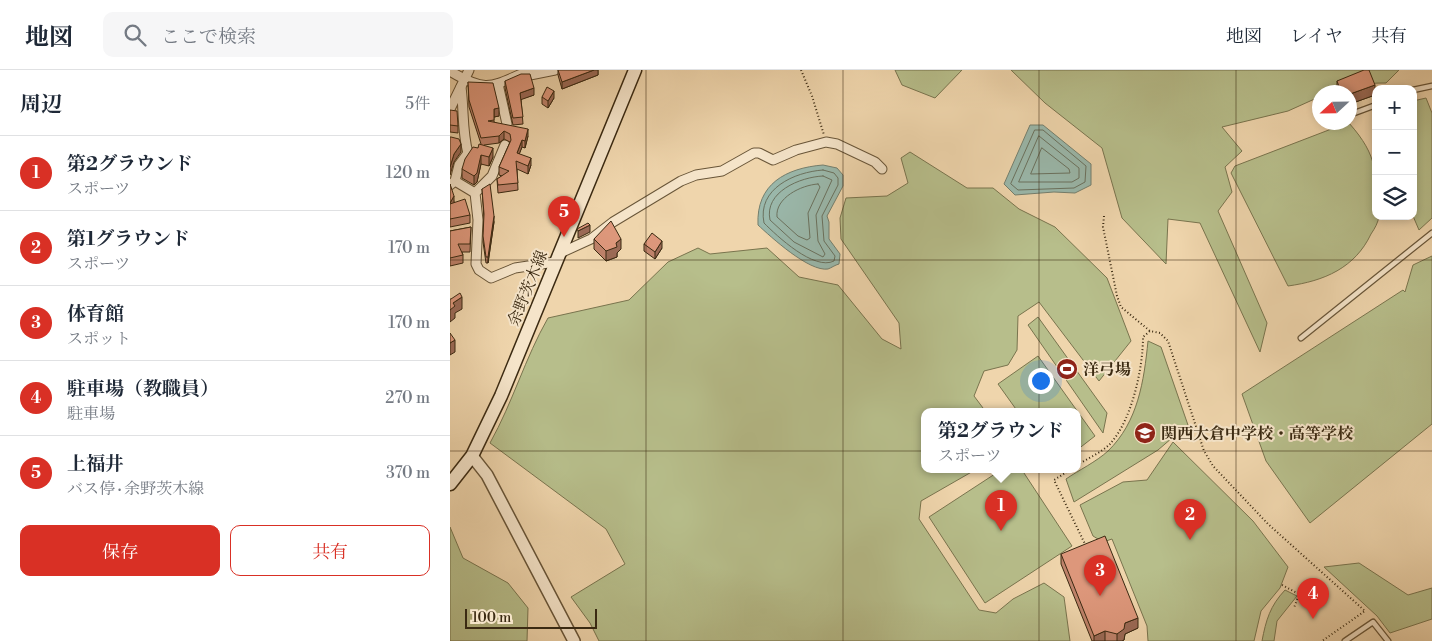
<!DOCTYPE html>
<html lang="ja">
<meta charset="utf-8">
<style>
:root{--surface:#fff;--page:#f6f6f7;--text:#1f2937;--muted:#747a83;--line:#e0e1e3;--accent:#d93025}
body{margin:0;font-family:"Libre Bodoni","Noto Serif JP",serif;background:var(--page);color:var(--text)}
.controls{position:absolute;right:15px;top:15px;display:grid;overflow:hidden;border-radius:10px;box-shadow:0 2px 8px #0003}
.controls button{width:45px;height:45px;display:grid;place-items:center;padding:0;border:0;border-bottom:1px solid var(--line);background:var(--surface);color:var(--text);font:25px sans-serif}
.compass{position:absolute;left:862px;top:15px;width:45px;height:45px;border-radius:50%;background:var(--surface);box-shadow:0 2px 8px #0003;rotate:248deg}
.scale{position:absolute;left:15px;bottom:12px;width:132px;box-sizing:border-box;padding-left:5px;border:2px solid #3b2a12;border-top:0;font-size:14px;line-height:18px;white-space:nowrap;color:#3b2a12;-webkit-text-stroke:4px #f5e4c9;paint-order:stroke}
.you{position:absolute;left:590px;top:310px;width:18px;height:18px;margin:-12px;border:4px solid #fff;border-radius:50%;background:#1a73e8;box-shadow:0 0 0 8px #1a73e833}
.badge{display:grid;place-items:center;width:32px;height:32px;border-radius:50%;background:var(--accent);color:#fff;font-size:16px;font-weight:700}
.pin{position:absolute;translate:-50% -41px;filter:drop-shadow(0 1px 2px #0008)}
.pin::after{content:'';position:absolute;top:26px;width:18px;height:15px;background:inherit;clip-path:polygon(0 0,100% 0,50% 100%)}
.popup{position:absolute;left:471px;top:338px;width:160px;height:65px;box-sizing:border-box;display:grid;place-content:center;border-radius:10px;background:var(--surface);filter:drop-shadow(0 1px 4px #0005);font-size:16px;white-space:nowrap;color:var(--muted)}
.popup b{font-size:19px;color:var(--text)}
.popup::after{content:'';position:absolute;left:50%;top:100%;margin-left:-10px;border:10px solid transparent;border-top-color:var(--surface)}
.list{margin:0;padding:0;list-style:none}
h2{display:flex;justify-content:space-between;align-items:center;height:65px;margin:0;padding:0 20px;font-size:21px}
h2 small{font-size:16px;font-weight:400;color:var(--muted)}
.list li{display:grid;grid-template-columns:32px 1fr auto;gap:15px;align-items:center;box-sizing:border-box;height:75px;padding:0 20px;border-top:1px solid var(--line)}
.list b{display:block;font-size:19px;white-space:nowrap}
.list p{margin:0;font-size:16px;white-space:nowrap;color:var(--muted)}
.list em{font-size:16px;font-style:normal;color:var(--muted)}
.actions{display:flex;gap:10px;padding:15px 20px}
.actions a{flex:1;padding:11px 0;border:1px solid var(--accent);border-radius:10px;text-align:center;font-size:18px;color:var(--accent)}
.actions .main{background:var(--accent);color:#fff}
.icon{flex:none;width:28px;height:28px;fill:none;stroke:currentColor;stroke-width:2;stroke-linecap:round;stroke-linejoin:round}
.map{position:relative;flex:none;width:982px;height:571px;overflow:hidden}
header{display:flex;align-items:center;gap:30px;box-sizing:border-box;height:70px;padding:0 25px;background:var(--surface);border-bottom:1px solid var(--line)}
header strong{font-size:24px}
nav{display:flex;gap:28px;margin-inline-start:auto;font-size:18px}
.search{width:350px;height:45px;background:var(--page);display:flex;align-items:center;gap:12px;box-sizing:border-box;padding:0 18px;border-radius:10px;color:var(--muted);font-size:19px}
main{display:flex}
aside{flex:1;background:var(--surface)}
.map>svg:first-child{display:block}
</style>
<header>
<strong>地図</strong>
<div class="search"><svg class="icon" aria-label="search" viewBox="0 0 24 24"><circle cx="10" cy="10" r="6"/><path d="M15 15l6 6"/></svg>ここで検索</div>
<nav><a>地図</a><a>レイヤ</a><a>共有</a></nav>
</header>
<main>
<aside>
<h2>周辺<small>5件</small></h2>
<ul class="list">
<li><span class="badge">1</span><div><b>第2グラウンド</b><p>スポーツ</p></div><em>120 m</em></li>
<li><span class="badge">2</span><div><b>第1グラウンド</b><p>スポーツ</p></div><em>170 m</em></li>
<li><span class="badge">3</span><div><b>体育館</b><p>スポット</p></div><em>170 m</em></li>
<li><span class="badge">4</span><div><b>駐車場（教職員）</b><p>駐車場</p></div><em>270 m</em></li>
<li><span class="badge">5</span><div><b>上福井</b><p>バス停 · 余野茨木線</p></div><em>370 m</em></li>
</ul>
<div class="actions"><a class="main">保存</a><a>共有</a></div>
</aside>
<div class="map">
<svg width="982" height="571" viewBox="0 0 982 571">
<rect width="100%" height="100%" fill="#efd5ac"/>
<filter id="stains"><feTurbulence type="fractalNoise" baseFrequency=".004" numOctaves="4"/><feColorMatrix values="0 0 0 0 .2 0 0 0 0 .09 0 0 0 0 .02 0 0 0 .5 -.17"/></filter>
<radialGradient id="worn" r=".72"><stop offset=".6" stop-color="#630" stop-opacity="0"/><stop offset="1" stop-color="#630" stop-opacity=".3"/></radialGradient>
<g fill="#b7be8b" stroke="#79744e">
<polygon points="445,0 512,0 485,28 452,15"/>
<path d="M561,0H949L936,13C911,12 893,22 869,22V27L838,41L772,57L792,81L775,97L782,122L768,141L817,253L810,282L750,153L718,149L716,194L672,148L652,78L595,33Z"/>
<polygon points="976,28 982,43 982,148 969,160 963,146 963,31"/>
<path d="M897,53H899C929,87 926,103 926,146H929C928,153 925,158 921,164C905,198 874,211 838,216L781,103L785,96Z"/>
<path d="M460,82L517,118H543L569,139L605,157L657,208L681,271L649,311L589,232L568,246L567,280L558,295L534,301L524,326L536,342H475V400H525L471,431L469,449L529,540L546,543L563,529L594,513L614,527L620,571H149L140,553L121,527L175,494L156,459L40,373C63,332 75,288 98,248L179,230L218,192L248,178L260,184L317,178L349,207L388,215L432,269L451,279L449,253L391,169L390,148L396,128L437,126L458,113L451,88Z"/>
<polygon points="982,186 982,354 860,453 816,391 792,324 953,220 955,222 963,195"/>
<polygon points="588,247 657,343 653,363 578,255"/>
<path d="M698,271L711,277L739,358L722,368L708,380L624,432L616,409C629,400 646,392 658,381C688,352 694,311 698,271Z"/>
<polygon points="588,286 645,366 627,380 627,342 568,342 548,314"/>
<polygon points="723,372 803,451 838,497 830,518 811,541 804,571 698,571 697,556 662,469 653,472 643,466 630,435 673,412 697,410"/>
<polygon points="551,400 572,400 622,476 535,533 479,447"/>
<polygon points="0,457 13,488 58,513 78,538 77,571 0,571"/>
<polygon points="909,493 958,525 982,518 982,549 940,563 927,546 874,497"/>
<path d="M835,520L847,526L827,551L824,571H812C816,550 820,536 835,520Z"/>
</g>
<g fill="#9ab8ab" stroke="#747f6e">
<polygon points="580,55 593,55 641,94 641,115 625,123 604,122 565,125 554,114"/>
<path d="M373,95L387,98L393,105V116L377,146L379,152V169L390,184L389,194C385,195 381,198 378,199C359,202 321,167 308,155C306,114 336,98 373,95Z"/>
</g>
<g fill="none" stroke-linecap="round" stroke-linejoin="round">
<g stroke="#6a715e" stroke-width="1">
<polygon points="585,60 593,60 636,96 635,112 624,118 568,120 561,114"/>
<polygon points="589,66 629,98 629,108 622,112 569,112"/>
<polygon points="592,78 619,99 620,103 581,104"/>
<path d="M373,100L384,103L388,108V115L372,146L374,171L385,186L384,191C364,201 327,166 314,153C307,119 344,102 373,100Z"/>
<path d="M373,106L382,110L366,145L368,171L375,184L373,187L344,172L320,150C314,122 350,107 373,106Z"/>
<path d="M368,114L370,117L358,143L360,168L357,170L348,166L327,147C325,128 351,115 368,114Z"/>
</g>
<g stroke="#685538" stroke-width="7">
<g id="service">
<polyline points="963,20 982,16"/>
<polyline points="899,45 926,35"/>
<polyline points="851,268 982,163"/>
<polyline points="895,571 923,552 938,571"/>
</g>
</g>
<g stroke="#685538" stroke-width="11">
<g id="minor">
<path d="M0,1C39,25 43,15 81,0"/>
<polyline points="75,6 105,0"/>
<polyline points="48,14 57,54"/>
<polyline points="0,39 19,0"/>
<polyline points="55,75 42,106 25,123 28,150 26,194 29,200 41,208 65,198 105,192"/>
<polyline points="5,111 25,123"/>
<path d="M0,115L5,111L9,95L18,83C12,62 14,39 11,17"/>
<polyline points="108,184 141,169 163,152 231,111 246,105 272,101 304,83 309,83 323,90 346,80 376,72 387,74 425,92 432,99"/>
</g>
</g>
<g stroke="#685538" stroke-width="14">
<polyline id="tertiary" points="22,386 37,405 124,571"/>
</g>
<g stroke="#3b2a12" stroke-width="15">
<polyline id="secondary" points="0,414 22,386 51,326 185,0"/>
</g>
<g stroke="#3b2a12" stroke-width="2" stroke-dasharray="1 2.5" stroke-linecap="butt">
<polyline points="351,0 362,26 374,65"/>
<polyline points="654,146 653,157 667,226 671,237 700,261"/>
<path d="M627,395C637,389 652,382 660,374C682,350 693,298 693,267L700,261L710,263L718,271L754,381L763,396L818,454L915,541L872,571"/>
<polyline points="620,400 604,410 635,474"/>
<polyline points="832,515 849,524 844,538"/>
</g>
<use href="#service" stroke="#f5e4c9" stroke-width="4.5"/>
<use href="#minor" stroke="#f5e4c9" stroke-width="9"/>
<use href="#tertiary" stroke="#f5e4c9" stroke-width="11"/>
<use href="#secondary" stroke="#f5e4c9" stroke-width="12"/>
</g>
<g fill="#be826a" stroke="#3b2a12">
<polygon points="108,0 148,0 148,5 112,19 108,5"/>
<polygon points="55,11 84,25 71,29 73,54 63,55 55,18"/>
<polygon points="887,11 925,25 900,34 900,22 887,22"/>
<polygon points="18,12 49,46 44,47 44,52 78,66 75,78 72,77 69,84 81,95 78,104 67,99 68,120 48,123 47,109 52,106 49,105 49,97 60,72 54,69 49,73 34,75 43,87 39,96 31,94 27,112 24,115 12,108 12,99 31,74 19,37"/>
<polygon points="92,27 104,28 98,38 92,34"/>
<polygon points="0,40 8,56 8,63 0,62"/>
<polygon points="0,114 4,132 20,145 20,153 0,157"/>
<polygon points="32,119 44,152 38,193 36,193 33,172 34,148"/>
<polygon points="21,157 20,182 12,182 13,185 13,193 0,196 0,161"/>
<polygon points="144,169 171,179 167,183 167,187 156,191 144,179"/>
<polygon points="194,174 212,178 205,189 194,181"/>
<polygon points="611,484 688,558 675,564 674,570 672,571 642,571 611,494"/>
</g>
<g fill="#9b6a56" stroke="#3b2a12">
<polygon points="144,0 148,0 148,5 112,19 112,12"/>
<polygon points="925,15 925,25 900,34 900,24"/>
<polygon points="84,18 84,25 70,30 70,23"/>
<polygon points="104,21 104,28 98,38 98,31"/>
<polygon points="49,38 49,46 44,47 44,39"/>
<polygon points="78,59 78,66 75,78 75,71"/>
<polygon points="54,61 54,69 49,73 49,66"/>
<polygon points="72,70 72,77 67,90 67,83"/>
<polygon points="11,74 11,82 4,92 0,105 0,97 4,84"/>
<polygon points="43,78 43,87 39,96 39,87"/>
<polygon points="31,85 31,94 27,112 24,115 24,106"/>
<polygon points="81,88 81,95 78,104 78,96"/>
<polygon points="4,126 4,134 0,141 0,133"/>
<polygon points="44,146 44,152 38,193 38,187"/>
<polygon points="140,155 140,162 128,168 128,161"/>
<polygon points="171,169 171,179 167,183 167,187 156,191 156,181"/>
<polygon points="212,171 212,178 205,189 205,182"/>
<polygon points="12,227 12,239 5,243 5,248 0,252 0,240 3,233"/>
<polygon points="5,270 5,282 0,285 0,273"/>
<polygon points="688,548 688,558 675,564 674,570 672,571 667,571 667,564 675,553"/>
<polygon points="655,561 655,571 644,571 644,566"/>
</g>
<g fill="#dd977b" stroke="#3b2a12">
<polygon points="108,0 144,0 112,12"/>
<polygon points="914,0 919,0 925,15 900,24 900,22 891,22 887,11"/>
<polygon points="71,4 80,4 84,18 70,23 73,47 63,48 55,11"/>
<polygon points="18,12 43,13 49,38 44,39 44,50 38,51 78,59 75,71 72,70 67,83 81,88 78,96 66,91 68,113 48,115 47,109 59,101 49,97 61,70 60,64 54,61 49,66 31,68 19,30"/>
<polygon points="97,17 104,21 98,31 92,27"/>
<polygon points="0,40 7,41 8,56 0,55"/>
<polygon points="0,67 1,67 9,69 11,74 4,84 0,97"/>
<polygon points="29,74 43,78 39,87 31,85 27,103 24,106 12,99 15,89 23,77 28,78"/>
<polygon points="0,114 4,126 0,133"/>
<polygon points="40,114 44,146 38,187 36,187 33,166 34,144 32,119"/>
<polygon points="15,129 20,145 0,149 0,134"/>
<polygon points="161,151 171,169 166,173 167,177 156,181 144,169"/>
<polygon points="138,153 140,155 128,161 127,159"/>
<polygon points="21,157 20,174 8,174 13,185 0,188 0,161"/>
<polygon points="202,163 212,171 205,182 194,174"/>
<polygon points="10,223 12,227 3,233 5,236 0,240 0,229 1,229"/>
<polygon points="0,263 5,270 0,273"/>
<polygon points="655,466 688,548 675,553 674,559 667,564 655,561 644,566 611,484"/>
</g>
<path fill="none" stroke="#3b2a12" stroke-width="1" stroke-opacity="0.55" d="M196,0V571M393,0V571M589,0V571M786,0V571M0,190H982M0,381H982"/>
<defs>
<g id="stadium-disc" transform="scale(1.125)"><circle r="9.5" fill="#8f2418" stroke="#f5e4c9"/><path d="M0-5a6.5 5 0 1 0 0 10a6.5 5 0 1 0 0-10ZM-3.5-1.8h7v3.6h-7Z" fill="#fff"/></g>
<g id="school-disc" transform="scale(1.125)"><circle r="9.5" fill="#8f2418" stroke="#f5e4c9"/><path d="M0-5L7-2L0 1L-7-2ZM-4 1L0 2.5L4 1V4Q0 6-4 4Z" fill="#fff"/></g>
</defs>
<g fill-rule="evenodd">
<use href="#stadium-disc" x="617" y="299"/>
<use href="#school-disc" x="695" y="363"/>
</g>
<g text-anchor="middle" stroke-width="4" stroke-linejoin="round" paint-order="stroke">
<g font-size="16" fill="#3b2a12" stroke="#f5e4c9">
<text transform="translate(77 218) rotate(-68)" y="6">余野茨木線</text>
</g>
<g font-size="16" font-weight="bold" fill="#3b2a12" stroke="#f5e4c9" text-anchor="start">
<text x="633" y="305">洋弓場</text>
<text x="711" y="369">関西大倉中学校・高等学校</text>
</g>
</g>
<rect width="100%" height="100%" filter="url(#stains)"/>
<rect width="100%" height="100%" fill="url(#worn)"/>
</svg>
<div class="controls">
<button>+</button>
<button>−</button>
<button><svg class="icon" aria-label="layers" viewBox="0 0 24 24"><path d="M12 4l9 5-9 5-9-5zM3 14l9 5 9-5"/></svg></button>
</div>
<svg class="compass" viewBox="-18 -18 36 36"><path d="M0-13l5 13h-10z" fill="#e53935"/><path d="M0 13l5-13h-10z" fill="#747a83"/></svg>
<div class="scale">100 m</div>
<div class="you"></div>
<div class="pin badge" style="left:551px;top:461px">1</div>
<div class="popup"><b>第2グラウンド</b>スポーツ</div>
<div class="pin badge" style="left:740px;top:470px">2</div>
<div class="pin badge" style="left:650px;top:526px">3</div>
<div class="pin badge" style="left:863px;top:549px">4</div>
<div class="pin badge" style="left:114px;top:167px">5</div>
</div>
</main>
